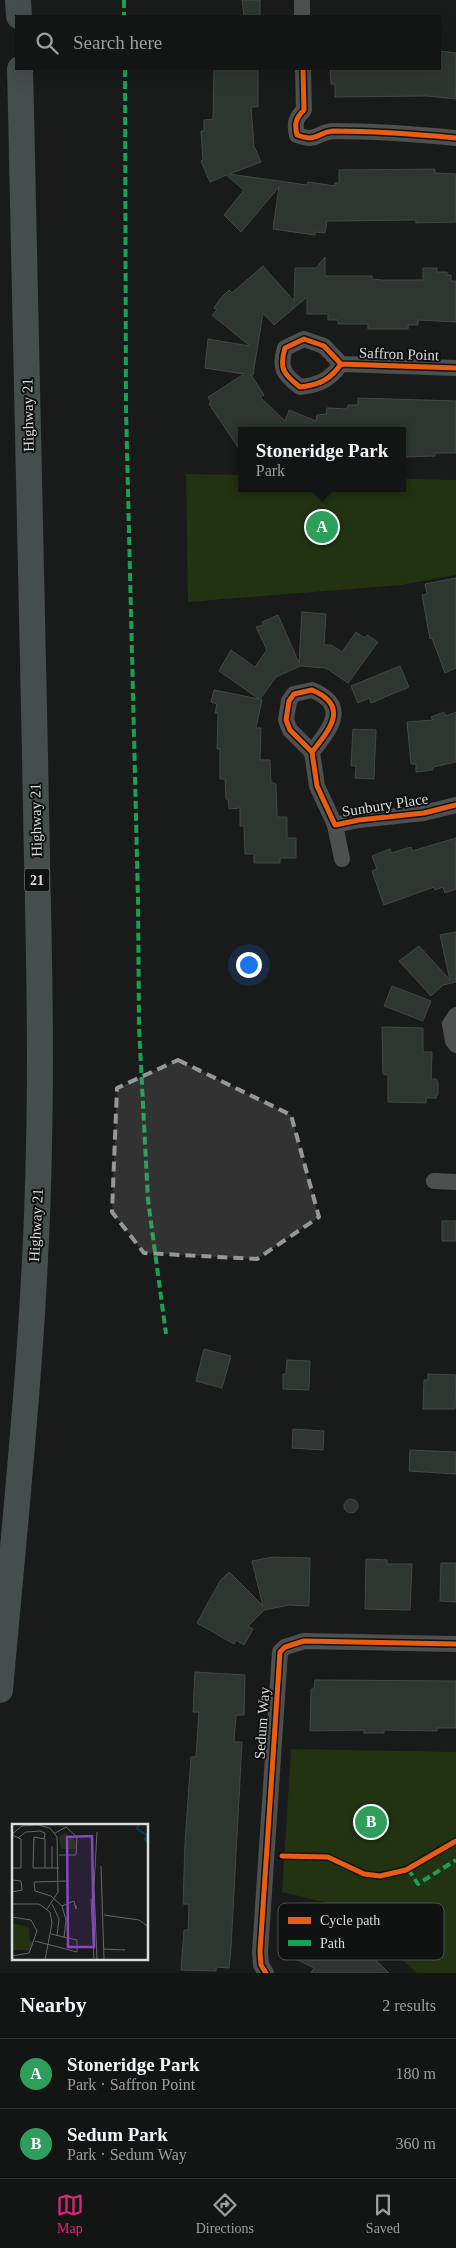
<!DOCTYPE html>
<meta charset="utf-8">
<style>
:root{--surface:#131414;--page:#202122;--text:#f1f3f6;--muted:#9d9ea0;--line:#323334;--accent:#db2777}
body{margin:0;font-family:"Times New Roman",serif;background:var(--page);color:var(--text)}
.you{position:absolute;left:248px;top:964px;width:18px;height:18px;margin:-12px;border:4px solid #fff;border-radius:50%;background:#1a73e8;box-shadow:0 0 0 8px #1a73e833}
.badge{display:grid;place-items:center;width:32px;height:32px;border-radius:50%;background:var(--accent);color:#fff;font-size:16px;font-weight:700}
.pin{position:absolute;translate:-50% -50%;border:2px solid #fff;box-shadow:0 1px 5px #0006}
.popup{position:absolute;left:238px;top:427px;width:168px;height:65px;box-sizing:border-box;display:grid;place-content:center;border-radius:0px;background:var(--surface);filter:drop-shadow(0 1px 4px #0005);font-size:16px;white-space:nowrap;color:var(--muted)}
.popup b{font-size:19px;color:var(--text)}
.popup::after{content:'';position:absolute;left:50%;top:100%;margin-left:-10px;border:10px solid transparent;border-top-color:var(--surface)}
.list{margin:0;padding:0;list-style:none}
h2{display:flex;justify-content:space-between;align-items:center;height:65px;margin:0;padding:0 20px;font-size:21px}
h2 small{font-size:16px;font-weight:400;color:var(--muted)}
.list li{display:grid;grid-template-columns:32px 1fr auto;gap:15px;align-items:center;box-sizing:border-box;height:70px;padding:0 20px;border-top:1px solid var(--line)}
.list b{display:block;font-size:19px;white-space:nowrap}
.list p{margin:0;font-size:16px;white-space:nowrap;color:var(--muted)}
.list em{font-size:16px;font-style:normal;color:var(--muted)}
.icon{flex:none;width:28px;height:28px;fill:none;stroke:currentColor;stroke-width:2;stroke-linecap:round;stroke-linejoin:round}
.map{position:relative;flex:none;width:456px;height:1973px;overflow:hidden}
.search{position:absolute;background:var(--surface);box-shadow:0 5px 20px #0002;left:15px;right:15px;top:15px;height:55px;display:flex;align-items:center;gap:12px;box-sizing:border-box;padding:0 18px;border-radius:0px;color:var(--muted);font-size:19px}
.sheet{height:205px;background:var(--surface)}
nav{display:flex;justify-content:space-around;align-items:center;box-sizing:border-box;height:70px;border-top:1px solid var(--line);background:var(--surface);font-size:14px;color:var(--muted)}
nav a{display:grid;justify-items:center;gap:2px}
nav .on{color:var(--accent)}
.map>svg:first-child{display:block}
</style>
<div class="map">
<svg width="456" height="1973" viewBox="0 0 456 1973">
<rect width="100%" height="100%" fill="#191a1a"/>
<g fill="#213311">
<polygon points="186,474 242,475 242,488 402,488 402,479 456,480 456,575 401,585 188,602"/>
<polygon points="291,1749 456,1752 456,1973 417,1973 345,1907 282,1892"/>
</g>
<g fill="#2e3631" stroke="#464746">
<polygon points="242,0 260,0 260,16 244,16"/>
<polygon points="440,51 456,53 456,99 427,96 335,97 335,84 331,84 330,69 440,69"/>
<polygon points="214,69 258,69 258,107 251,107 254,146 261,162 229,174 307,185 308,182 335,186 335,183 339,183 339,170 435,169 435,173 456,174 456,222 416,223 416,220 327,221 325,233 315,232 315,235 273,229 279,187 241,232 224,215 244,190 226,175 210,182 201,161 203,160 201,131 204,131 204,120 213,119"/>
<polygon points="325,257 325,276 372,276 372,279 382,280 423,280 423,268 437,268 437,272 447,272 447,275 451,275 451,281 456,281 456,322 418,320 418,325 408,325 408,329 368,329 368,324 338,324 338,320 328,320 328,314 307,314 307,297 274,325 263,313 253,375 251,375 264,395 260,397 285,421 289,410 316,421 317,415 326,414 327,408 347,409 348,405 358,405 358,398 456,401 456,453 435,453 435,456 402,457 402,431 242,431 242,453 209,404 211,402 208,397 244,374 205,368 208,339 250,346 212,315 217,310 214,308 220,299 229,290 232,293 263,266 294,301 295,268 316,268"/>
<polygon points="456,578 456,668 445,673 432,638 430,639 422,595 427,594 425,584"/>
<polygon points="302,612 326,614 324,645 331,645 342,652 356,632 365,638 367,635 378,642 348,683 326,668 300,666 276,677 260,699 262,700 256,728 261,728 260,760 270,760 271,782 276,784 277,817 287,817 287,838 296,838 296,858 280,858 280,863 254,863 254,854 245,854 244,826 240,826 240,808 229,809 228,799 226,799 225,779 220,779 220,749 217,749 218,713 215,713 217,704 211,702 214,690 259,699 219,671 231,650 255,667 267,650 256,627 263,625 262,622 278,615 299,663"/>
<polygon points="400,666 409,687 371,703 369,698 358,703 351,686"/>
<polygon points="444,712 446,716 456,712 456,762 433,767 433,770 416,772 416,764 411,764 407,722 433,720 431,717"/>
<polygon points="353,729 376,730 374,779 355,778 356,766 351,766"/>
<polygon points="456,838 456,889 445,893 443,887 435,890 434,887 384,905 372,871 377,869 372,856 390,849 391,853 411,847 412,851"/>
<polygon points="456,932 456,982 443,985 431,996 399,961 419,946 450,980 440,935"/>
<polygon points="392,986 431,1001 423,1021 384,1006"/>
<polygon points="382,1027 423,1028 423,1052 432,1052 431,1079 436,1079 438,1082 438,1095 436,1095 436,1098 426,1098 426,1103 388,1102 388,1075 383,1074"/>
<rect x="442" y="1221" width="14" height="20"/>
<polygon points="204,1349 231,1356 222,1388 196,1381"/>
<polygon points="287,1360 310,1361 309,1390 283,1389 283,1374 286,1374"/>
<polygon points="428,1374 456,1375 455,1409 423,1409 424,1380 428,1380"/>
<polygon points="293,1429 324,1431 323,1450 292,1448"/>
<polygon points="410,1450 456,1452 456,1474 409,1471"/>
<circle cx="351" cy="1506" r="7"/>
<polygon points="273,1557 310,1558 309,1606 289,1605 264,1610 248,1626 253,1629 244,1645 236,1640 234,1644 197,1623 220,1581 229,1572 263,1606 252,1561"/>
<polygon points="366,1559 387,1560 387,1564 412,1564 410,1610 365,1609"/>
<polygon points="441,1563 456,1563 456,1602 440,1601"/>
<polygon points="195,1672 245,1675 244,1715 236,1715 234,1742 242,1742 231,1948 229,1968 216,1967 216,1971 181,1970 184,1930 188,1930 189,1904 183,1904 185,1843 191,1757 196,1757 199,1712 193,1712"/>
<polygon points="315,1680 456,1681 456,1728 437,1728 437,1731 384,1730 384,1733 364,1733 364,1730 310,1731 311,1689 314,1689"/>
<polygon points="314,1909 336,1921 334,1924 355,1937 360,1942 359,1944 389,1973 311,1973 314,1968 294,1958 300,1946 295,1943"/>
</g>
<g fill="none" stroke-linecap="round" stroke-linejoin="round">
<g stroke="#4e4f4f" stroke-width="16">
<polyline points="302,0 302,16"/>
<path d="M303,69L304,110C296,118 294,123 297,135C318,143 317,132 333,131C374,131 415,134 456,138"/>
<path d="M341,364C330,380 319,385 300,387C283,374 279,368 285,348L304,339L324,346L341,364L456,368"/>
<path d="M312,752C330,729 350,706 312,690L294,694L289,701L286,720L290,730L312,752L317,786L335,825L359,820L424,813L456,805"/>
<polyline points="335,825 342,859"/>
<polyline points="456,1015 450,1024 453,1041 456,1045"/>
<polyline points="434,1181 456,1182"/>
<polyline points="266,1973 261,1965 260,1952 280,1652 285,1647 304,1641 456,1644"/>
</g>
<g stroke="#454e4d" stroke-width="26">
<polyline points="18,0 19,16"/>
<path d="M0,1690C16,1509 36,1327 39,1145C42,1015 37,884 35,754C31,525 26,297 20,69"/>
</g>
<g stroke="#1a9f57" stroke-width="4" stroke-dasharray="8 4" stroke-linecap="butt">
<polyline points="124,0 124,16"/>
<polyline points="125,69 126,409 138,899 139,1027 148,1200 166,1334"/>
<polyline points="408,1869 418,1884 456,1860"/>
</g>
<g stroke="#101211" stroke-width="8">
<g id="cycleway">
<path d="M303,69L304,110C296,118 294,123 297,135C318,143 317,132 333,131C374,131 415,134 456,138"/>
<path d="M341,364C330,380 319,385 300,387C283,374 279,368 285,348L304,339L324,346L341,364L456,368"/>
<path d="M312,752C330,729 350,706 312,690L294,694L289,701L286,720L290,730L312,752L317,786L335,825L359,820L424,813L456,805"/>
<polyline points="282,1856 328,1857 364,1874 380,1876 406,1870 456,1841"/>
<polyline points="266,1973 261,1965 260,1952 280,1652 285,1647 304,1641 456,1644"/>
</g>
</g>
<use href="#cycleway" stroke="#e95d12" stroke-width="5"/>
</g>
<path fill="#969897" fill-opacity="0.2" stroke="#969897" stroke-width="4" stroke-dasharray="10 6" stroke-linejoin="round" d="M178,1060L291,1115L319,1217L257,1259L144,1253L112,1212L117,1088Z"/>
<g text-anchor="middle" stroke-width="4" stroke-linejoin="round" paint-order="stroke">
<rect fill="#101211" stroke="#9d9f9e" stroke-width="1" x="24.5" y="868.5" width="25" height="23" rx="4"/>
<g font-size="14" font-weight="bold" fill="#dadcdb">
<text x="37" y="885">21</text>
</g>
<g font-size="15" fill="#dadcdb" stroke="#101211">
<text transform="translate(399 354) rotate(2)" y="5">Saffron Point</text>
<text transform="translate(28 415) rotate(-91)" y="5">Highway 21</text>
<text transform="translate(385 805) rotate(-9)" y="5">Sunbury Place</text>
<text transform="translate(36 820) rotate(-91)" y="5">Highway 21</text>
<text transform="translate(36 1225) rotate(-87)" y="5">Highway 21</text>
<text transform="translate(262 1723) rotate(-86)" y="5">Sedum Way</text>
</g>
</g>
<g transform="translate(12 1824)">
<rect width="136" height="136" fill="#191a1a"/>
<path d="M53,9L64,17V25H49L47,13ZM0,99L17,103L18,117L22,118L19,126H0Z" fill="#213311"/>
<path fill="none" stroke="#023d49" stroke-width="2.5" d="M127,0L125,5L135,11L133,15L137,19"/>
<path fill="none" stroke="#666867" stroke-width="1" d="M43,9L54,3L65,13L64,31H47M0,10L10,2L26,1L38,4L45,13L46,68L35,85M0,11L9,15V44H0M6,14L14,8L28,7L33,9L32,15M89,42L92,136M33,44V15L22,13L21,44H47M40,44V22M0,56L9,57L10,66L0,68M79,75L82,136M0,80H27L38,88L40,99L33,136M40,80L47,95L45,112M50,82L62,77L64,85V81M92,91L127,96L137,103M0,93L19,96L25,107L17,129L0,132M52,114L54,96L50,82L39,72L23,67L22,58L57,57M23,117L65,128V116L39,110M92,125L113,126M85,136L82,62L85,8"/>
<path fill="#8946c3" fill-opacity="0.15" stroke="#8946c3" stroke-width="2.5" d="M80,12L82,123H56L55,13Z"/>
<rect width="136" height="136" fill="none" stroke="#dadcdb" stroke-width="2.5"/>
</g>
<rect x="278" y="1903" width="166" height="57" rx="8" fill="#101211" stroke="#4d4f4e" stroke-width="1"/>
<rect x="288" y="1917" width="23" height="7" fill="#e95d12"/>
<rect x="288" y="1940" width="23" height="6" fill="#1a9f57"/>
<g font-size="14" fill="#dadcdb">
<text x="320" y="1925">Cycle path</text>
<text x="320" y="1948">Path</text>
</g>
</svg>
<div class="you"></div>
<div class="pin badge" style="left:322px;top:527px;background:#2e9e5b">A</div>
<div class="popup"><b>Stoneridge Park</b>Park</div>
<div class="pin badge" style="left:371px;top:1822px;background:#2e9e5b">B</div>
<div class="search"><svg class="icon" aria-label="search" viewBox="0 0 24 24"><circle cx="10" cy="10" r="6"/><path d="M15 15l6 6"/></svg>Search here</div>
</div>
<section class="sheet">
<h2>Nearby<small>2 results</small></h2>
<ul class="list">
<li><span class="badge" style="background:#2e9e5b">A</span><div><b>Stoneridge Park</b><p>Park · Saffron Point</p></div><em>180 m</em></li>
<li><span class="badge" style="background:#2e9e5b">B</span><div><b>Sedum Park</b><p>Park · Sedum Way</p></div><em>360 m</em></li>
</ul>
</section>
<nav>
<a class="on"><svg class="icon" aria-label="map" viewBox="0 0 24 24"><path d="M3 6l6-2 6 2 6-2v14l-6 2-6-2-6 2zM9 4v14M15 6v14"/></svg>Map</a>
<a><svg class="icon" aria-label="directions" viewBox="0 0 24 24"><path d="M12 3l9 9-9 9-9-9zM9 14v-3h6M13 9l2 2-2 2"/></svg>Directions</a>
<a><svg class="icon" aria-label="saved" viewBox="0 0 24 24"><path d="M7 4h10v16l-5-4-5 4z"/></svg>Saved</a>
</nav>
